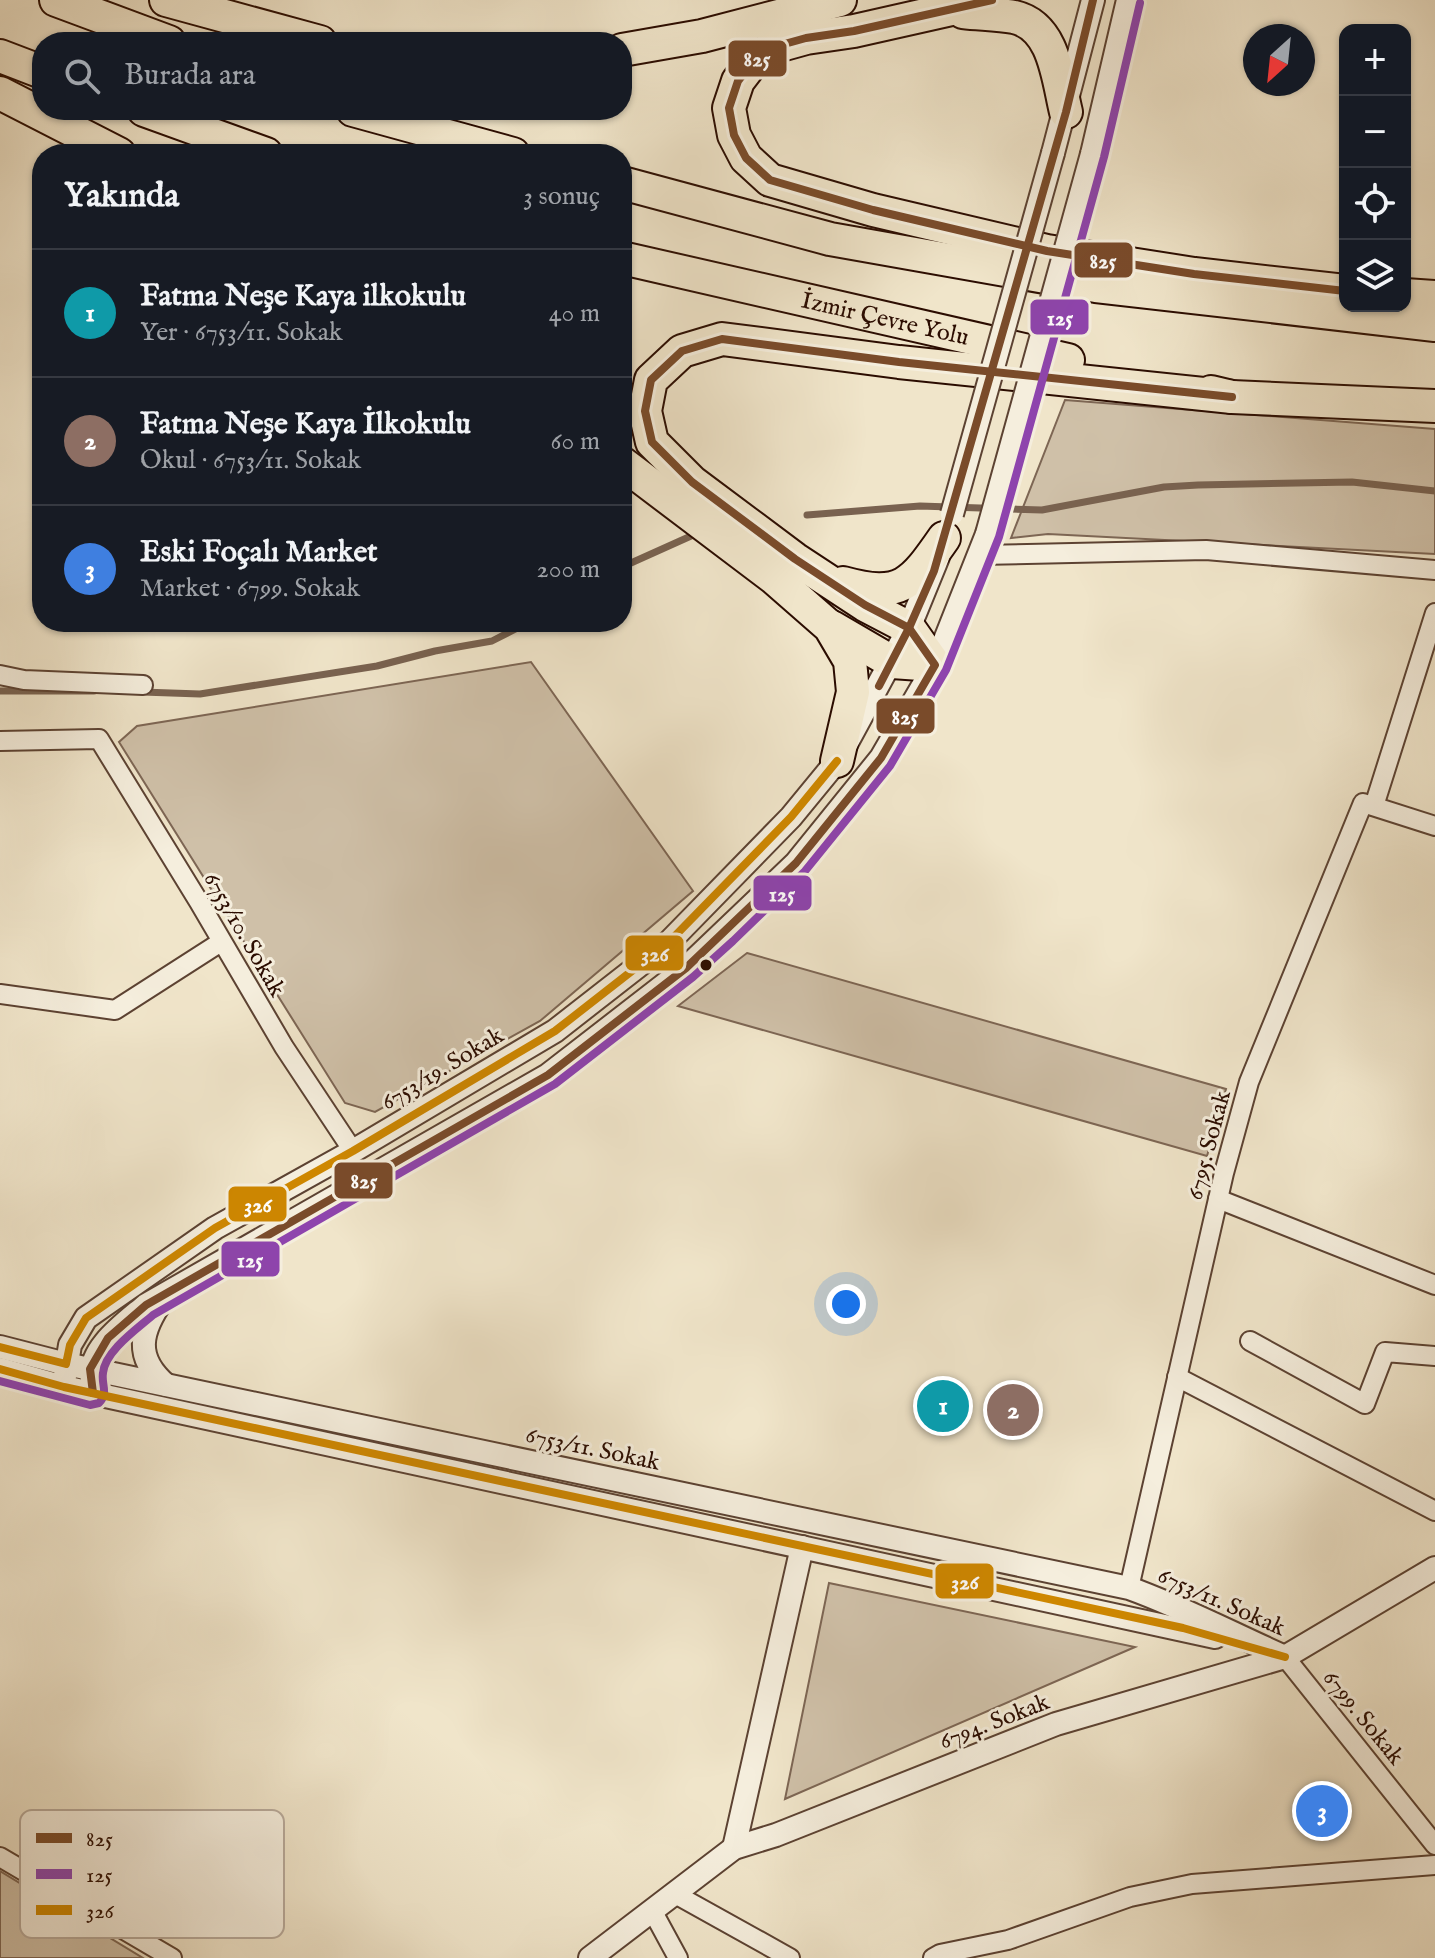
<!DOCTYPE html>
<html lang="tr">
<meta charset="utf-8">
<style>
:root{--surface:#171b24;--page:#20242c;--text:#f1f3f6;--muted:#9ea1a6;--line:#363941;--accent:#8c9099}
body{margin:0;font-family:"IM FELL English",serif;background:var(--page);color:var(--text)}
.controls{position:absolute;right:24px;top:24px;display:grid;overflow:hidden;border-radius:16px;box-shadow:0 2px 6px #0004}
.controls button{width:72px;height:72px;display:grid;place-items:center;padding:0;border:0;border-bottom:2px solid var(--line);background:var(--surface);color:var(--text);font:40px sans-serif}
.compass{position:absolute;left:1243px;top:24px;width:72px;height:72px;border-radius:50%;background:var(--surface);box-shadow:0 2px 6px #0004;rotate:207deg}
.you{position:absolute;left:846px;top:1304px;width:28px;height:28px;margin:-20px;border:6px solid #fff;border-radius:50%;background:#1a73e8;box-shadow:0 0 0 12px #1a73e833}
.badge{display:grid;place-items:center;width:52px;height:52px;border-radius:50%;background:var(--accent);color:#fff;font-size:26px;font-weight:700}
.pin{position:absolute;translate:-50% -50%;border:4px solid #fff;box-shadow:0 2px 8px #0006}
.list{margin:0;padding:0;list-style:none}
h2{display:flex;justify-content:space-between;align-items:center;height:104px;margin:0;padding:0 32px;font-size:34px}
h2 small{font-size:26px;font-weight:400;color:var(--muted)}
.list li{display:grid;grid-template-columns:52px 1fr auto;gap:24px;align-items:center;box-sizing:border-box;height:128px;padding:0 32px;border-top:2px solid var(--line)}
.list b{display:block;font-size:30px;white-space:nowrap}
.list p{margin:0;font-size:26px;white-space:nowrap;color:var(--muted)}
.list em{font-size:26px;font-style:normal;color:var(--muted)}
.icon{flex:none;width:44px;height:44px;fill:none;stroke:currentColor;stroke-width:2;stroke-linecap:round;stroke-linejoin:round}
.map{position:relative;flex:none;width:1435px;height:1958px;overflow:hidden}
.search{position:absolute;background:var(--surface);box-shadow:0 2px 6px #0004;left:32px;top:32px;width:600px;height:88px;display:flex;align-items:center;gap:20px;box-sizing:border-box;padding:0 28px;border-radius:32px;color:var(--muted);font-size:30px}
.panel{position:absolute;background:var(--surface);box-shadow:0 2px 6px #0004;left:32px;top:144px;width:600px;height:488px;border-radius:32px}
.map>svg:first-child{display:block}
</style>
<div class="map">
<svg width="1435" height="1958" viewBox="0 0 1435 1958">
<rect width="100%" height="100%" fill="#f0e5ca"/>
<filter id="stains"><feTurbulence type="fractalNoise" baseFrequency=".0025" numOctaves="4"/><feColorMatrix values="0 0 0 0 .2 0 0 0 0 .09 0 0 0 0 .02 0 0 0 .5 -.17"/></filter>
<radialGradient id="worn" r=".72"><stop offset=".6" stop-color="#630" stop-opacity="0"/><stop offset="1" stop-color="#630" stop-opacity=".3"/></radialGradient>
<g fill="#cfc0a8" stroke="#7d6654" stroke-width="2">
<polygon points="1065,400 1435,429 1435,554 1048,534 1011,538"/>
<polygon points="531,662 693,891 540,1021 375,1112 345,1103 119,742 137,726"/>
<polygon points="747,953 1226,1089 1207,1156 678,1006"/>
<polygon points="829,1583 1135,1647 785,1799"/>
<polygon points="0,1871 143,1958 0,1958"/>
</g>
<g fill="none" stroke-linecap="round" stroke-linejoin="round">
<g stroke="#796250" stroke-width="7">
<polyline points="807,515 920,506 1042,510 1164,487 1198,485 1352,482 1435,491"/>
<polyline points="622,567 691,536"/>
<polyline points="0,691 94,691"/>
<polyline points="142,692 200,694 377,666 435,651 492,641 529,622"/>
</g>
<g stroke="#5c4232" stroke-width="22">
<g id="minor">
<polyline points="979,555 1206,550 1435,570"/>
<polyline points="0,675 24,680 143,685"/>
<polyline points="0,741 99,739 199,902 284,1047 353,1151"/>
<polyline points="1374,806 1435,613"/>
<polyline points="0,994 115,1010 221,942"/>
<polyline points="1218,1199 1435,1285"/>
<polyline points="1250,1341 1365,1404 1385,1352 1435,1356"/>
<polyline points="1177,1377 1435,1511"/>
<polyline points="1129,1588 1224,1173 1249,1082 1363,803 1435,826"/>
<polyline points="1285,1657 1435,1845"/>
<polyline points="0,1857 172,1958"/>
<polyline points="675,1894 790,1958"/>
<polyline points="653,1912 678,1958"/>
<polyline points="933,1958 940,1954 1008,1940 1130,1897 1192,1884 1435,1865"/>
</g>
</g>
<g stroke="#5c4232" stroke-width="26">
<g id="tertiary">
<polyline points="1053,153 1093,0"/>
<polyline points="1092,154 1128,0"/>
<path d="M163,1299C140,1332 134,1357 166,1385"/>
<path d="M0,1347L66,1364L1129,1588C1182,1607 1233,1634 1285,1657"/>
<polyline points="0,1369 64,1387 1215,1637"/>
<polyline points="65,1376 70,1345 86,1318 215,1228 353,1151 555,1031 669,942 791,817 837,761 909,628 938,557"/>
<path d="M92,1380C87,1349 125,1323 146,1305L548,1075L686,968L796,863L881,758L935,665L987,534"/>
<polyline points="734,1848 802,1547"/>
<polyline points="590,1958 734,1848 776,1835 1056,1724 1285,1657 1435,1568"/>
</g>
</g>
<g stroke="#2b0c00" stroke-width="36">
<g id="motorway">
<polyline points="56,0 169,42"/>
<polyline points="166,0 320,42"/>
<polyline points="992,0 854,31 806,38 770,48 751,64 738,81 729,108 734,135 746,158 770,180 873,210 1047,251 1194,274 1345,291"/>
<path d="M963,12C980,14 997,14 1014,17C1055,26 1058,80 1066,112"/>
<polyline points="622,50 702,36 840,0"/>
<polyline points="0,56 42,72"/>
<polyline points="0,93 119,154"/>
<polyline points="144,110 266,154"/>
<polyline points="353,110 513,154"/>
<polyline points="622,183 830,239 1096,286 1435,325"/>
<path id="s1" d="M622,258L1068,360"/>
<polyline points="1405,295 1435,297"/>
<polyline points="1211,392 1232,397 1435,406"/>
<polyline points="622,463 774,578 830,627 850,661 853,692 837,761"/>
<path d="M843,583C901,599 912,584 944,538"/>
<polyline points="832,627 892,662 935,665"/>
<polyline points="935,665 909,628 865,605 795,559 692,482 652,442 645,411 651,380 682,351 722,339 899,362 1232,397"/>
</g>
</g>
<use href="#minor" stroke="#f5eedd" stroke-width="18"/>
<use href="#tertiary" stroke="#f5eedd" stroke-width="22"/>
<use href="#motorway" stroke="#f0e5ca" stroke-width="32"/>
<g stroke="#5c4232" stroke-width="26" stroke-linecap="butt">
<g id="tertiary-bridge">
<polyline points="952,514 1053,153"/>
<polyline points="987,534 1092,154"/>
</g>
</g>
<use href="#tertiary-bridge" stroke="#f5eedd" stroke-width="22"/>
<g stroke="#f5eedd" stroke-width="14">
<g id="bus-1">
<polyline points="992,0 854,31 806,38 770,48 751,64 738,81 729,108 734,135 746,158 770,180 873,210 1047,251 1194,274 1345,291"/>
<polyline points="879,686 909,628 934,571 1066,112 1093,0"/>
<polyline points="93,1393 90,1369 108,1338 146,1305 548,1075 686,968 796,863 881,758 935,665 909,628 865,605 795,559 692,482 652,442 645,411 651,380 682,351 722,339 899,362 1232,397"/>
</g>
</g>
<g stroke="#f5eedd" stroke-width="14">
<path id="bus-2" d="M0,1381L90,1405L99,1403C109,1393 101,1385 103,1373C105,1351 137,1329 153,1315L555,1084L693,977L733,941L805,871L890,766L946,670L999,537L1104,157L1140,3"/>
</g>
<g stroke="#f5eedd" stroke-width="14">
<g id="bus-3">
<polyline points="0,1347 66,1364 70,1345 86,1318 215,1228 353,1151 555,1031 669,942 791,817 837,761"/>
<polyline points="0,1369 64,1387 1183,1628 1285,1657"/>
</g>
</g>
<use href="#bus-1" stroke="#7a4b2a" stroke-width="8"/>
<use href="#bus-2" stroke="#8e44ad" stroke-width="8"/>
<use href="#bus-3" stroke="#ce8700" stroke-width="8"/>
</g>
<circle fill="#2b0c00" stroke="#f5eedd" stroke-width="3" cx="706" cy="965" r="7"/>
<g text-anchor="middle" stroke-width="6" stroke-linejoin="round" paint-order="stroke">
<g font-size="24" fill="#2b0c00" stroke="#f5eedd">
<text dy="8" stroke="none"><textPath href="#s1" startOffset="270">İzmir Çevre Yolu</textPath></text>
<text transform="translate(245 934) rotate(60)" y="8">6753/10. Sokak</text>
<text transform="translate(442 1068) rotate(-31)" y="8">6753/19. Sokak</text>
<text transform="translate(1208 1145) rotate(-75)" y="8">6795. Sokak</text>
<text transform="translate(593 1448) rotate(12)" y="8">6753/11. Sokak</text>
<text transform="translate(1222 1601) rotate(24)" y="8">6753/11. Sokak</text>
<text transform="translate(1364 1717) rotate(51)" y="8">6799. Sokak</text>
<text transform="translate(994 1721) rotate(-21)" y="8">6794. Sokak</text>
</g>
</g>
<rect x="20" y="1810" width="264" height="128" rx="12" fill="#f5eedd" stroke="#b8aa9b" stroke-width="2"/>
<rect x="36" y="1833" width="36" height="10" fill="#7a4b2a"/>
<rect x="36" y="1869" width="36" height="10" fill="#8e44ad"/>
<rect x="36" y="1905" width="36" height="10" fill="#ce8700"/>
<g font-size="22" fill="#2b0c00">
<text x="86" y="1846">825</text>
<text x="86" y="1882">125</text>
<text x="86" y="1918">326</text>
</g>
<g stroke="#f5eedd" stroke-width="3">
<rect x="727" y="39" width="61" height="39" rx="8" fill="#7a4b2a"/>
<rect x="1073" y="241" width="61" height="38" rx="8" fill="#7a4b2a"/>
<rect x="1029" y="298" width="61" height="38" rx="8" fill="#8e44ad"/>
<rect x="875" y="697" width="61" height="38" rx="8" fill="#7a4b2a"/>
<rect x="752" y="874" width="61" height="38" rx="8" fill="#8e44ad"/>
<rect x="624" y="934" width="61" height="38" rx="8" fill="#ce8700"/>
<rect x="333" y="1161" width="61" height="39" rx="8" fill="#7a4b2a"/>
<rect x="227" y="1185" width="61" height="38" rx="8" fill="#ce8700"/>
<rect x="220" y="1240" width="61" height="38" rx="8" fill="#8e44ad"/>
<rect x="934" y="1562" width="61" height="38" rx="8" fill="#ce8700"/>
</g>
<g font-size="22" text-anchor="middle" font-weight="bold" fill="#fff">
<text x="757" y="66">825</text>
<text x="1103" y="268">825</text>
<text x="1060" y="325">125</text>
<text x="905" y="724">825</text>
<text x="782" y="901">125</text>
<text x="655" y="961">326</text>
<text x="364" y="1188">825</text>
<text x="258" y="1212">326</text>
<text x="250" y="1267">125</text>
<text x="965" y="1589">326</text>
</g>
<rect width="100%" height="100%" filter="url(#stains)"/>
<rect width="100%" height="100%" fill="url(#worn)"/>
</svg>
<div class="controls">
<button>+</button>
<button>−</button>
<button><svg class="icon" aria-label="locate" viewBox="0 0 24 24"><circle cx="12" cy="12" r="6"/><path d="M12 2v4M12 18v4M2 12h4M18 12h4"/></svg></button>
<button><svg class="icon" aria-label="layers" viewBox="0 0 24 24"><path d="M12 4l9 5-9 5-9-5zM3 14l9 5 9-5"/></svg></button>
</div>
<svg class="compass" viewBox="-18 -18 36 36"><path d="M0-13l5 13h-10z" fill="#e53935"/><path d="M0 13l5-13h-10z" fill="#9ea1a6"/></svg>
<div class="you"></div>
<div class="pin badge" style="left:943px;top:1406px;background:#0f9aa8">1</div>
<div class="pin badge" style="left:1013px;top:1410px;background:#8d6e63">2</div>
<div class="pin badge" style="left:1322px;top:1811px;background:#3f7fe0">3</div>
<div class="search"><svg class="icon" aria-label="search" viewBox="0 0 24 24"><circle cx="10" cy="10" r="6"/><path d="M15 15l6 6"/></svg>Burada ara</div>
<section class="panel">
<h2>Yakında<small>3 sonuç</small></h2>
<ul class="list">
<li><span class="badge" style="background:#0f9aa8">1</span><div><b>Fatma Neşe Kaya ilkokulu</b><p>Yer · 6753/11. Sokak</p></div><em>40 m</em></li>
<li><span class="badge" style="background:#8d6e63">2</span><div><b>Fatma Neşe Kaya İlkokulu</b><p>Okul · 6753/11. Sokak</p></div><em>60 m</em></li>
<li><span class="badge" style="background:#3f7fe0">3</span><div><b>Eski Foçalı Market</b><p>Market · 6799. Sokak</p></div><em>200 m</em></li>
</ul>
</section>
</div>
